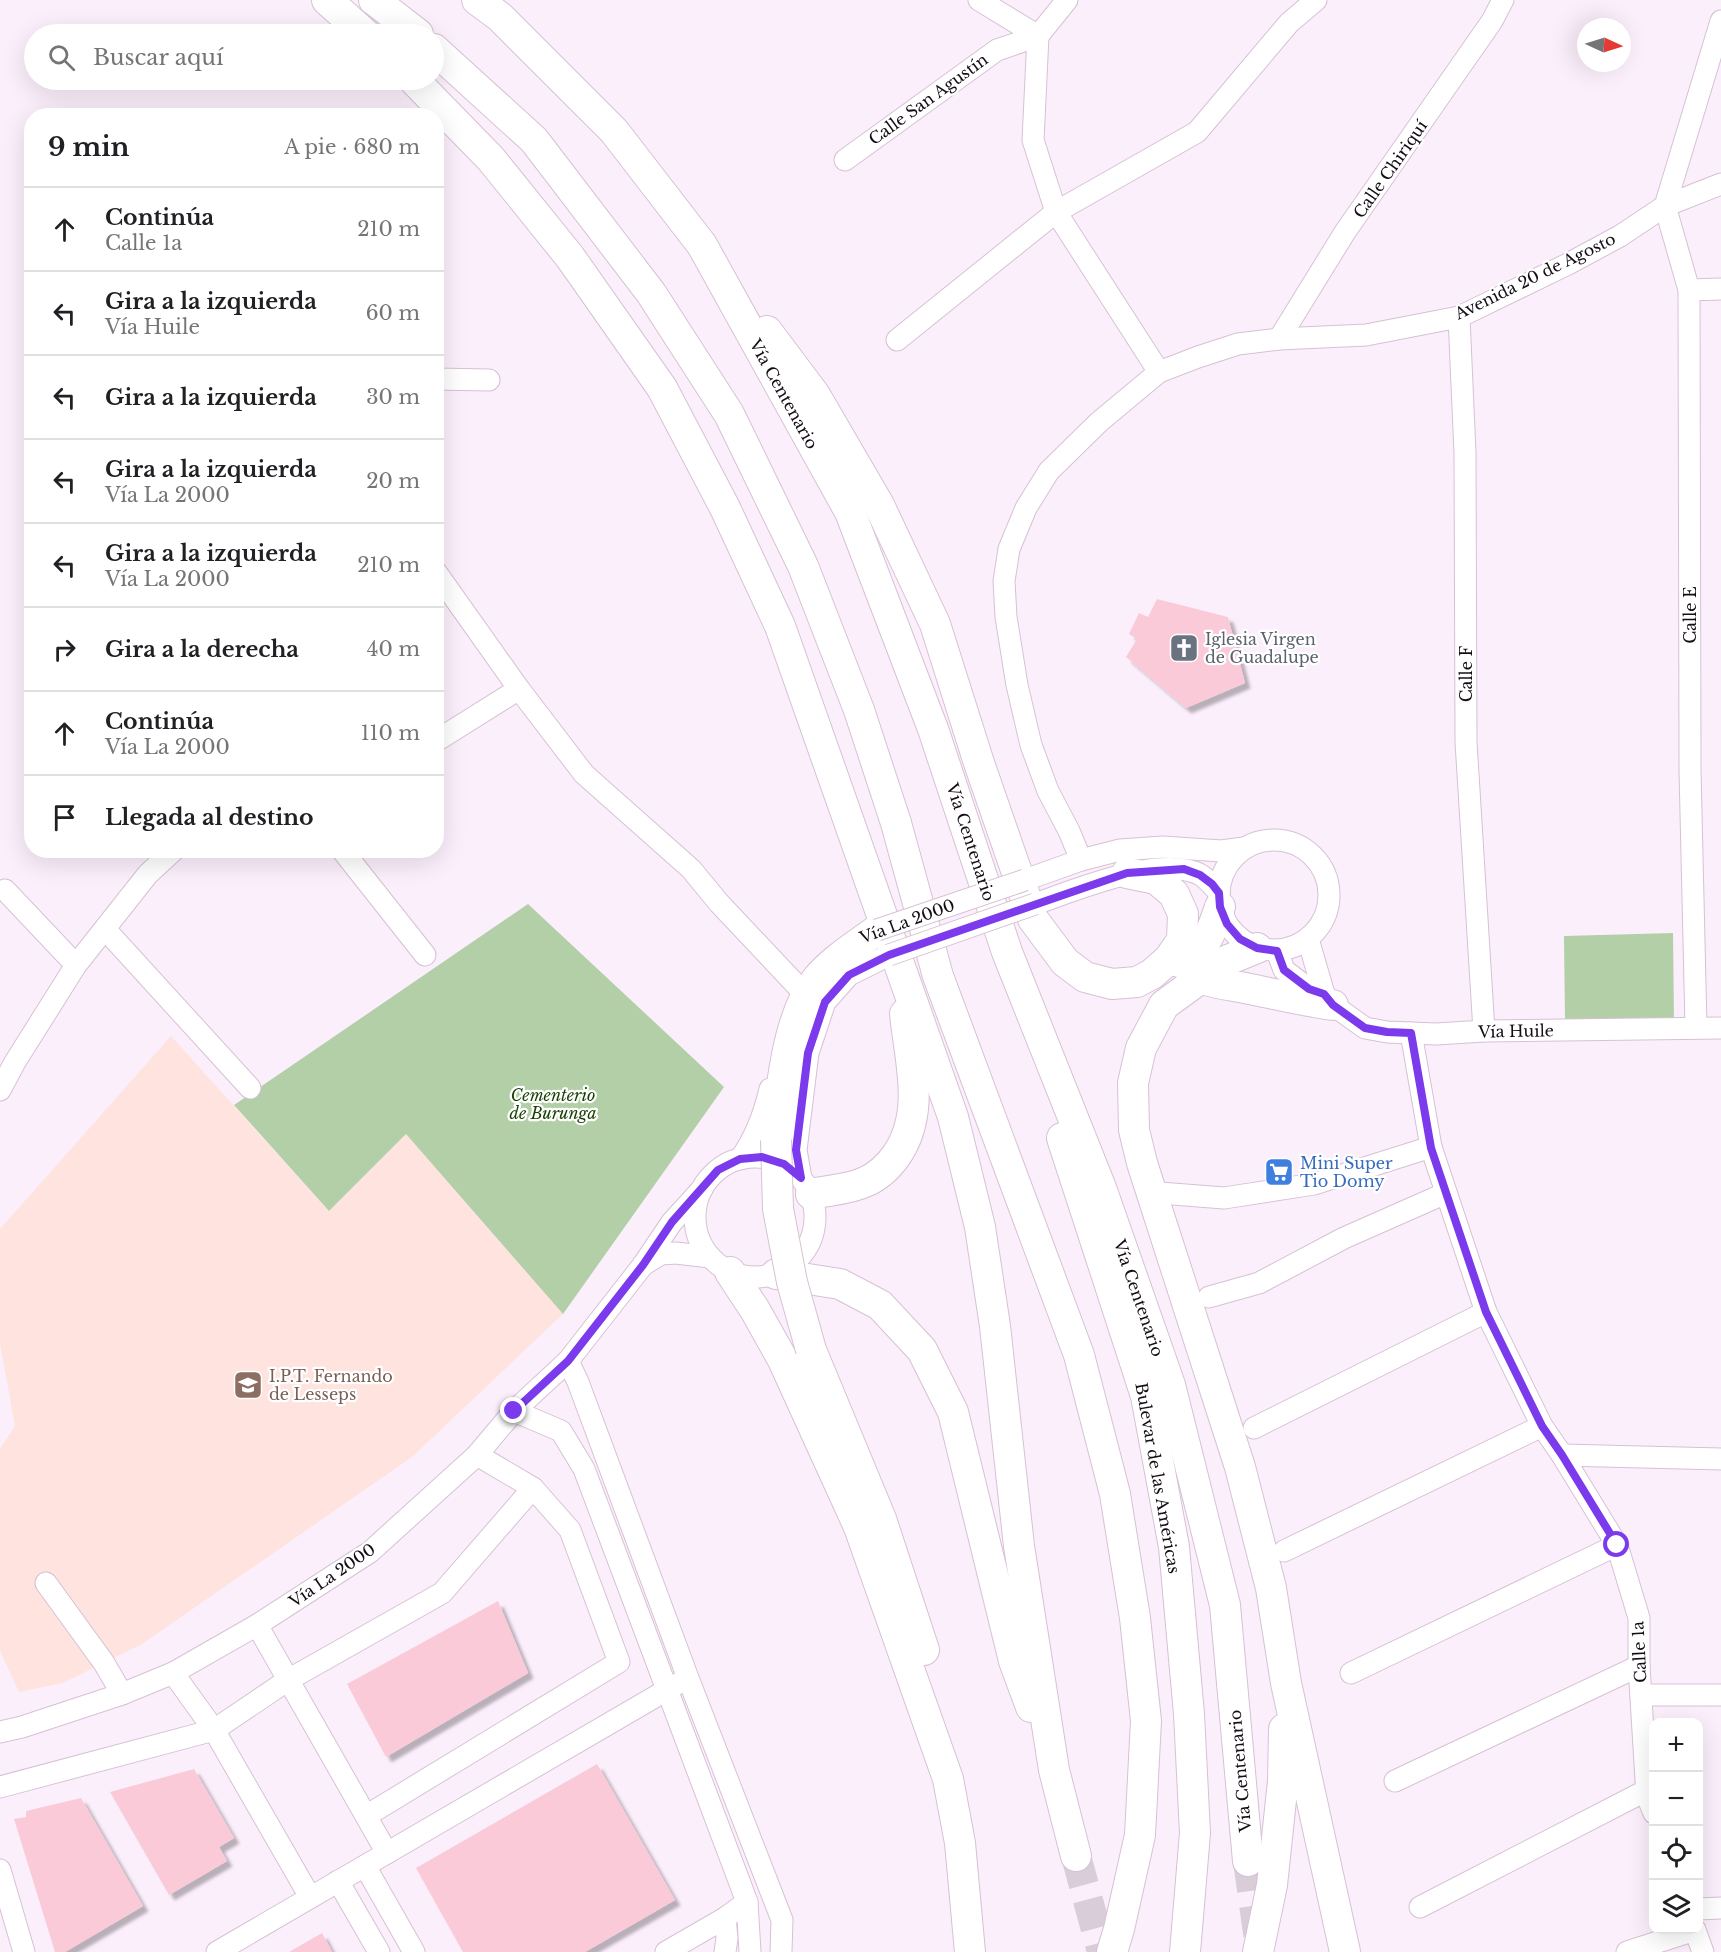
<!DOCTYPE html>
<html lang="es">
<meta charset="utf-8">
<style>
:root{--surface:#fff;--page:#f2f2f2;--text:#202124;--muted:#757577;--line:#e0e0e0}
body{margin:0;font-family:"Libre Baskerville",serif;background:var(--page);color:var(--text)}
.controls{position:absolute;right:18px;bottom:18px;display:grid;overflow:hidden;border-radius:12px;box-shadow:0 6px 24px #0002}
.controls button{width:54px;height:54px;display:grid;place-items:center;padding:0;border:0;border-bottom:2px solid var(--line);background:var(--surface);color:var(--text);font:30px sans-serif}
.compass{position:absolute;left:1577px;top:18px;width:54px;height:54px;border-radius:50%;background:var(--surface);box-shadow:0 6px 24px #0002;rotate:94deg}
.stop{position:absolute;width:18px;height:18px;margin:-14px;border:4px solid #7c3aed;border-radius:50%;background:#fff}
.stop.end{background:#7c3aed;border-color:#fff;box-shadow:0 2px 6px #0008}
.list{margin:0;padding:0;list-style:none}
h2{display:flex;justify-content:space-between;align-items:center;height:78px;margin:0;padding:0 24px;font-size:26px}
h2 small{font-size:20px;font-weight:400;color:var(--muted)}
.list li{display:grid;grid-template-columns:39px 1fr auto;gap:18px;align-items:center;box-sizing:border-box;height:84px;padding:0 24px;border-top:2px solid var(--line)}
.list b{display:block;font-size:22px;white-space:nowrap}
.list p{margin:0;font-size:20px;white-space:nowrap;color:var(--muted)}
.list em{font-size:20px;font-style:normal;color:var(--muted)}
.icon{flex:none;width:33px;height:33px;fill:none;stroke:currentColor;stroke-width:2;stroke-linecap:round;stroke-linejoin:round}
.map{position:relative;flex:none;width:1721px;height:1952px;overflow:hidden}
.search{position:absolute;background:var(--surface);box-shadow:0 6px 24px #0002;left:24px;top:24px;width:420px;height:66px;display:flex;align-items:center;gap:15px;box-sizing:border-box;padding:0 21px;border-radius:33px;color:var(--muted);font-size:22px}
.panel{position:absolute;background:var(--surface);box-shadow:0 6px 24px #0002;left:24px;top:108px;width:420px;height:750px;border-radius:24px}
.map>svg:first-child{display:block}
</style>
<div class="map">
<svg width="1721" height="1952" viewBox="0 0 1721 1952">
<defs>
<filter id="shadow"><feDropShadow dx="5.5" dy="5.5" stdDeviation="1.5" flood-color="#0004"/></filter>
</defs>
<rect width="100%" height="100%" fill="#fceffc"/>
<polygon fill="#fee3df" points="171,1036 329,1211 406,1134 563,1314 412,1457 142,1644 63,1683 19,1692 0,1651 0,1449 15,1426 0,1344 0,1229"/>
<g fill="#b3cfa7">
<polygon points="528,904 724,1087 563,1314 406,1134 329,1211 234,1105"/>
<polygon points="1673,933 1674,1022 1565,1022 1564,936"/>
</g>
<g fill="#facad8" filter="url(#shadow)">
<polygon points="1157,599 1228,617 1245,683 1186,708 1126,657 1137,639 1129,634 1139,613 1148,617"/>
<polygon points="498,1601 528,1673 386,1757 347,1684"/>
<polygon points="597,1764 675,1900 585,1952 463,1952 416,1868"/>
<polygon points="194,1769 234,1838 219,1847 227,1861 169,1895 110,1792"/>
<polygon points="81,1798 143,1906 65,1952 55,1952 14,1819 26,1817 26,1811"/>
<polygon points="322,1933 332,1952 289,1952"/>
</g>
<g fill="none" stroke-linecap="round" stroke-linejoin="round">
<g stroke="#d9cdd9" stroke-width="30" stroke-dasharray="30 15" stroke-linecap="butt">
<polyline points="1076,1856 1102,1952"/>
<polyline points="1248,1861 1259,1940"/>
</g>
<g stroke="#d6c1d5" stroke-width="23">
<g id="minor">
<polyline points="979,0 1038,36 1033,140 1056,212 1159,372"/>
<polyline points="845,160 997,50 1038,36 1067,0"/>
<polyline points="1689,290 1721,289"/>
<polyline points="1459,317 1465,453 1466,742 1484,1031"/>
<polyline points="1279,339 1345,232 1492,21 1503,0"/>
<polyline points="897,340 1056,212 1197,132 1289,23 1316,0"/>
<polyline points="436,379 489,380"/>
<polyline points="436,572 519,689 584,774 691,869 719,903 801,990"/>
<polyline points="436,741 519,689"/>
<circle cx="1274" cy="895" r="55"/>
<polyline points="342,850 425,955"/>
<polyline points="1081,860 1069,831 1048,791 1031,745 1017,685 1006,617 1004,581 1009,549 1026,508 1049,471 1099,422 1159,372 1198,357 1238,344 1279,339 1366,335 1459,317 1568,264 1620,236 1665,206 1721,21"/>
<polyline points="1025,880 1081,860 1120,850 1163,847 1221,851 1244,848"/>
<polyline points="5,890 76,965"/>
<path d="M1035,904C1076,890 1158,855 1199,874C1207,878 1213,886 1219,893"/>
<polyline points="105,929 250,1088"/>
<polyline points="1308,939 1324,994 1333,1005 1365,1028 1387,1032 1436,1034 1484,1031 1721,1028"/>
<polyline points="1277,951 1284,970 1309,989 1324,994"/>
<polyline points="1696,1027 1690,770 1689,290 1665,206 1721,184"/>
<polyline points="1411,1033 1431,1147 1486,1312 1542,1426 1562,1455 1617,1545 1639,1618 1639,1666 1647,1796 1654,1813"/>
<polyline points="0,1090 15,1062 76,965 148,874 174,850"/>
<circle cx="755" cy="1217" r="60"/>
<path d="M740,1159C756,1137 764,1115 770,1089"/>
<polyline points="801,1178 796,1150 808,1053 825,1002 849,975 889,955"/>
<polyline points="1160,1193 1224,1198 1314,1184 1431,1147"/>
<polyline points="643,1265 661,1254 676,1253 710,1257"/>
<polyline points="1209,1297 1259,1283 1344,1238 1446,1193"/>
<polyline points="568,1361 578,1382 688,1678 782,1920 781,1952"/>
<polyline points="514,1411 561,1431 584,1469 747,1902 750,1952"/>
<polyline points="1254,1428 1486,1312"/>
<polyline points="1562,1455 1721,1459"/>
<polyline points="1284,1551 1542,1426"/>
<polyline points="46,1583 104,1663 122,1694"/>
<polyline points="257,1625 387,1853"/>
<polyline points="173,1673 214,1730 310,1897"/>
<polyline points="1351,1673 1617,1545"/>
<polyline points="1641,1695 1721,1695"/>
<polyline points="0,1732 22,1727 122,1694 173,1673 257,1625 370,1552 477,1455 514,1411 568,1361 643,1265 672,1222 702,1189"/>
<polyline points="1395,1781 1639,1666"/>
<polyline points="0,1787 214,1730 288,1680 442,1593 533,1488"/>
<polyline points="366,1816 619,1662 570,1530 533,1488 477,1455"/>
<polyline points="365,1866 414,1952"/>
<polyline points="0,1870 24,1952"/>
<polyline points="338,1881 379,1952"/>
<polyline points="1420,1907 1647,1790"/>
<polyline points="1698,1909 1721,1908"/>
<polyline points="1695,1930 1703,1952"/>
<polyline points="217,1952 677,1684"/>
<polyline points="666,1952 725,1918 747,1902"/>
<polyline points="725,1952 727,1938 725,1918"/>
<polyline points="1627,1952 1695,1930"/>
</g>
</g>
<g stroke="#d6c1d5" stroke-width="32">
<g id="highway">
<polyline points="327,0 365,34"/>
<polyline points="374,0 418,34"/>
<polyline points="477,0 500,17 614,131 702,245 850,512 933,729 1007,952 1101,1188 1170,1385 1225,1605 1248,1861"/>
<polyline points="434,49 534,140 651,293 729,414 803,566 859,710 896,823 938,976 1079,1355 1115,1494 1135,1618 1146,1721 1140,1835 1119,1929 1112,1952"/>
<polyline points="414,80 491,159 570,257 662,388 725,508 780,626 953,1117 980,1227 995,1326 1019,1546 1054,1770 1076,1856"/>
<polyline points="767,331 815,395 879,505 935,624 979,763 1033,919 1065,962 1085,977 1112,984 1137,982 1152,974 1169,959 1182,940 1183,914 1174,894 1156,879 1127,873"/>
<polyline points="1257,948 1223,962 1164,1005 1141,1048 1133,1083 1134,1130 1142,1163 1240,1467 1271,1588 1286,1683 1345,1952"/>
<path d="M1169,959L1183,963C1207,947 1211,933 1220,907"/>
<path d="M1200,978C1215,984 1230,985 1245,988C1275,994 1303,1001 1333,1005"/>
<polyline points="1062,1138 1146,1396 1174,1547 1189,1714 1195,1833 1185,1952"/>
<path d="M776,1140C780,1094 787,1017 816,980C832,960 857,945 877,930"/>
<path d="M811,1194C828,1190 848,1190 865,1182C877,1177 888,1167 896,1156C926,1113 910,1063 905,1014"/>
<polyline points="730,1272 755,1310 783,1360 859,1527 948,1779 960,1843 970,1952"/>
<polyline points="776,1274 840,1284 880,1305 922,1350 953,1412 1014,1661 1031,1707"/>
<polyline points="811,1350 881,1519 924,1650"/>
<polyline points="1258,1952 1272,1885 1283,1781 1284,1729"/>
</g>
</g>
<use href="#minor" stroke="#fff" stroke-width="21"/>
<use href="#highway" stroke="#fff" stroke-width="30"/>
<g stroke="#d6c1d5" stroke-width="23" stroke-linecap="butt">
<g id="minor-bridge">
<polyline points="877,930 1025,880"/>
<polyline points="889,955 1035,904"/>
</g>
</g>
<g stroke="#d6c1d5" stroke-width="32" stroke-linecap="butt">
<polyline id="highway-bridge" points="776,1140 778,1209 792,1282 811,1350"/>
</g>
<use href="#minor-bridge" stroke="#fff" stroke-width="21"/>
<use href="#highway-bridge" stroke="#fff" stroke-width="30"/>
</g>
<g fill="none" stroke-linecap="round" stroke-linejoin="round">
<polyline stroke="#7c3aed" stroke-width="8" points="514,1411 568,1361 643,1265 672,1222 718,1170 740,1159 762,1157 784,1164 801,1178 796,1150 808,1053 825,1002 849,975 889,955 1127,873 1184,869 1200,875 1212,884 1219,893 1220,907 1227,924 1240,939 1257,948 1277,951 1284,970 1309,989 1324,994 1333,1005 1365,1028 1387,1032 1411,1033 1431,1148 1486,1312 1542,1426 1562,1455 1617,1545"/>
</g>
<defs>
<g id="church-square" transform="scale(1.5)"><rect x="-9" y="-9" width="18" height="18" rx="4" fill="#6b7280" stroke="#fff"/><path d="M-1.2-6h2.4v3.5h3.3v2.4h-3.3V6h-2.4V-.1h-3.3v-2.4h3.3Z" fill="#fff"/></g>
<g id="supermarket-square" transform="scale(1.5)"><rect x="-9" y="-9" width="18" height="18" rx="4" fill="#3f7fe0" stroke="#fff"/><path d="M-6-5.5h2.5l.6 2H6L4.5 2H-2.5L-4.4-4H-6ZM-1.5 3.2a1.3 1.3 0 1 0 .1 0ZM3 3.2a1.3 1.3 0 1 0 .1 0Z" fill="#fff"/></g>
<g id="school-square" transform="scale(1.5)"><rect x="-9" y="-9" width="18" height="18" rx="4" fill="#8d6e63" stroke="#fff"/><path d="M0-5L7-2L0 1L-7-2ZM-4 1L0 2.5L4 1V4Q0 6-4 4Z" fill="#fff"/></g>
</defs>
<g fill-rule="evenodd">
<use href="#church-square" x="1184" y="648"/>
<use href="#supermarket-square" x="1279" y="1172"/>
<use href="#school-square" x="248" y="1385"/>
</g>
<g text-anchor="middle" stroke-width="4.5" stroke-linejoin="round" paint-order="stroke">
<g font-size="16" fill="#140d14" stroke="#fff">
<text transform="translate(928 99) rotate(-36)" y="6">Calle San Agustín</text>
<text transform="translate(1390 169) rotate(-55)" y="6">Calle Chiriquí</text>
<text transform="translate(1535 276) rotate(-26)" y="6">Avenida 20 de Agosto</text>
<text transform="translate(784 394) rotate(61)" y="6">Vía Centenario</text>
<text transform="translate(1690 615) rotate(-90)" y="6">Calle E</text>
<text transform="translate(1466 674) rotate(-90)" y="6">Calle F</text>
<text transform="translate(971 842) rotate(72)" y="6">Vía Centenario</text>
<text transform="translate(907 921) rotate(-20)" y="6">Vía La 2000</text>
<text transform="translate(1516 1031) rotate(-1)" y="6">Vía Huile</text>
<text transform="translate(1139 1298) rotate(71)" y="6">Vía Centenario</text>
<text transform="translate(1158 1478) rotate(80)" y="6">Bulevar de las Américas</text>
<text transform="translate(332 1575) rotate(-34)" y="6">Vía La 2000</text>
<text transform="translate(1639 1652) rotate(-93)" y="6">Calle 1a</text>
<text transform="translate(1240 1771) rotate(-95)" y="6">Vía Centenario</text>
</g>
<g font-size="16" fill="#5b616d" stroke="#fff" text-anchor="start">
<text x="1205" y="645">Iglesia Virgen<tspan x="1205" dy="18">de Guadalupe</tspan></text>
</g>
<g font-size="16" font-style="italic" fill="#193f00" stroke="#fff">
<text x="553" y="1101">Cementerio<tspan x="553" dy="18">de Burunga</tspan></text>
</g>
<g font-size="16" fill="#366cbe" stroke="#fff" text-anchor="start">
<text x="1300" y="1169">Mini Super<tspan x="1300" dy="18">Tio Domy</tspan></text>
</g>
<g font-size="16" fill="#785e54" stroke="#fff" text-anchor="start">
<text x="269" y="1382">I.P.T. Fernando<tspan x="269" dy="18">de Lesseps</tspan></text>
</g>
</g>
</svg>
<div class="controls">
<button>+</button>
<button>−</button>
<button><svg class="icon" aria-label="locate" viewBox="0 0 24 24"><circle cx="12" cy="12" r="6"/><path d="M12 2v4M12 18v4M2 12h4M18 12h4"/></svg></button>
<button><svg class="icon" aria-label="layers" viewBox="0 0 24 24"><path d="M12 4l9 5-9 5-9-5zM3 14l9 5 9-5"/></svg></button>
</div>
<svg class="compass" viewBox="-18 -18 36 36"><path d="M0-13l5 13h-10z" fill="#e53935"/><path d="M0 13l5-13h-10z" fill="#757577"/></svg>
<div class="stop" style="left:1617px;top:1545px"></div>
<div class="stop end" style="left:514px;top:1411px"></div>
<div class="search"><svg class="icon" aria-label="search" viewBox="0 0 24 24"><circle cx="10" cy="10" r="6"/><path d="M15 15l6 6"/></svg>Buscar aquí</div>
<section class="panel">
<h2>9 min<small>A pie · 680 m</small></h2>
<ul class="list">
<li><svg class="icon" aria-label="ahead" viewBox="0 0 24 24"><path d="M12 20V5M6 11l6-6 6 6"/></svg><div><b>Continúa</b><p>Calle 1a</p></div><em>210 m</em></li>
<li><svg class="icon" aria-label="left" viewBox="0 0 24 24"><path d="M17 20v-9H6M10 6l-5 5 5 5"/></svg><div><b>Gira a la izquierda</b><p>Vía Huile</p></div><em>60 m</em></li>
<li><svg class="icon" aria-label="left" viewBox="0 0 24 24"><path d="M17 20v-9H6M10 6l-5 5 5 5"/></svg><div><b>Gira a la izquierda</b></div><em>30 m</em></li>
<li><svg class="icon" aria-label="left" viewBox="0 0 24 24"><path d="M17 20v-9H6M10 6l-5 5 5 5"/></svg><div><b>Gira a la izquierda</b><p>Vía La 2000</p></div><em>20 m</em></li>
<li><svg class="icon" aria-label="left" viewBox="0 0 24 24"><path d="M17 20v-9H6M10 6l-5 5 5 5"/></svg><div><b>Gira a la izquierda</b><p>Vía La 2000</p></div><em>210 m</em></li>
<li><svg class="icon" aria-label="right" viewBox="0 0 24 24"><path d="M7 20v-9h11M14 6l5 5-5 5"/></svg><div><b>Gira a la derecha</b></div><em>40 m</em></li>
<li><svg class="icon" aria-label="ahead" viewBox="0 0 24 24"><path d="M12 20V5M6 11l6-6 6 6"/></svg><div><b>Continúa</b><p>Vía La 2000</p></div><em>110 m</em></li>
<li><svg class="icon" aria-label="arrive" viewBox="0 0 24 24"><path d="M6 21V4h12l-3 4 3 4H6"/></svg><div><b>Llegada al destino</b></div></li>
</ul>
</section>
</div>
